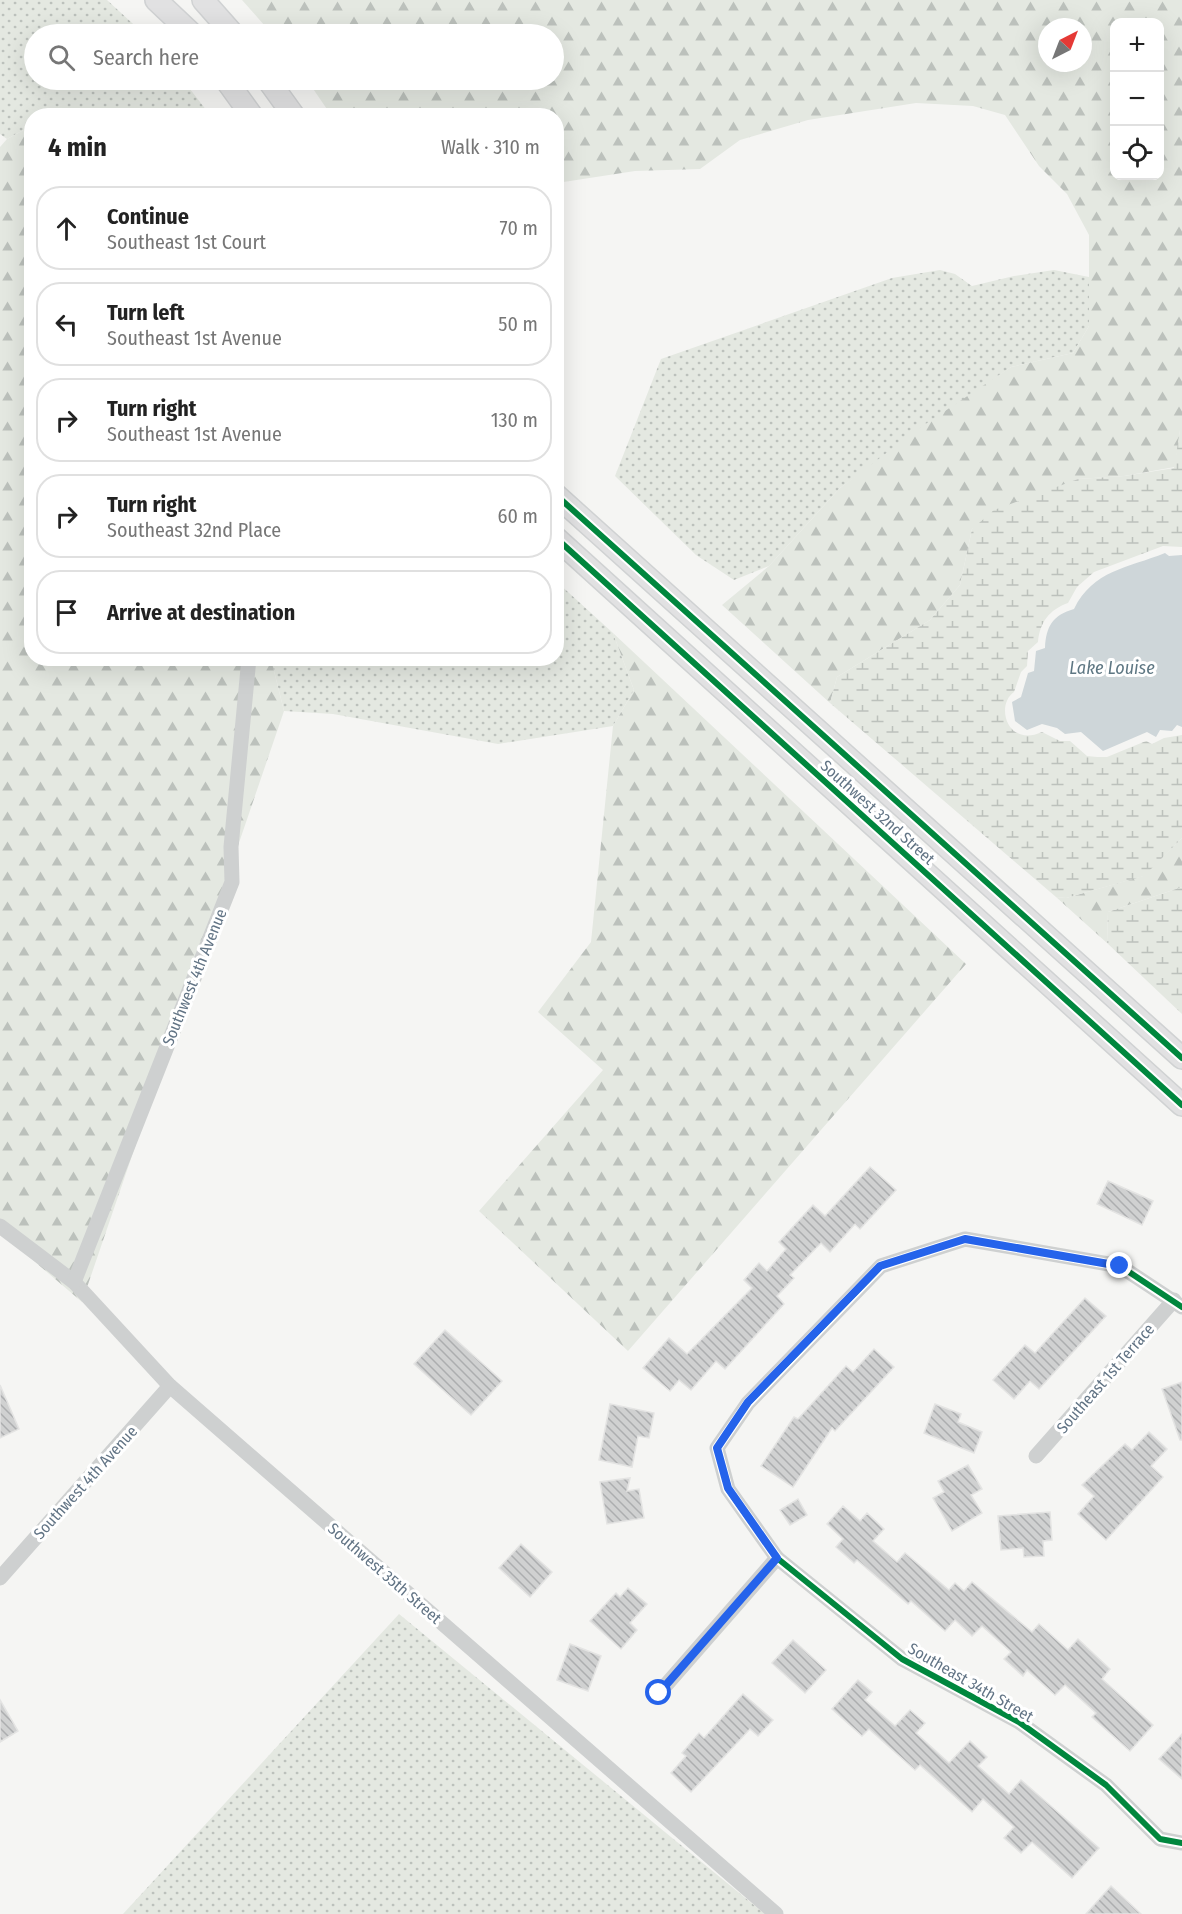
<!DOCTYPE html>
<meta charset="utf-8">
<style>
:root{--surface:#fff;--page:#f6f6f6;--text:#222;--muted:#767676;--line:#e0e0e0}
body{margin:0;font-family:"Fira Sans Condensed",sans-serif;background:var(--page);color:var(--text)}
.controls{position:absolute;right:18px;top:18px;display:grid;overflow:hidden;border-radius:12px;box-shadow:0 6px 24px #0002}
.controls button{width:54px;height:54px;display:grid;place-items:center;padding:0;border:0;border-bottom:2px solid var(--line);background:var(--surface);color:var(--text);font:30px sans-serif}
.compass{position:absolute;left:1038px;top:18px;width:54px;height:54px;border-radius:50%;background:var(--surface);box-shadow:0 6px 24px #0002;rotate:42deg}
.stop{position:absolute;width:18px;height:18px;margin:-14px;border:4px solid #2563eb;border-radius:50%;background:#fff}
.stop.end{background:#2563eb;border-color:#fff;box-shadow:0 2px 6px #0008}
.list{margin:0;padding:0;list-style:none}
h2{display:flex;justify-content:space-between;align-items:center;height:78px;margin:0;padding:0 24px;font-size:26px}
h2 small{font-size:20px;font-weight:400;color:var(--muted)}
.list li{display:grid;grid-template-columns:39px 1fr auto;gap:18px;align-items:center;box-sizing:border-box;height:84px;margin:0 12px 12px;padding:0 12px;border:2px solid var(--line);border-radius:24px}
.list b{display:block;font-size:22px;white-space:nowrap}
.list p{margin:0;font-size:20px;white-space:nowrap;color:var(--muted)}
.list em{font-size:20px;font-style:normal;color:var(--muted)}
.icon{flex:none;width:33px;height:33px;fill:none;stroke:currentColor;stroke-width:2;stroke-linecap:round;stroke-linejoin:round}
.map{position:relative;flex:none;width:1182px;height:1914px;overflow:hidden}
.search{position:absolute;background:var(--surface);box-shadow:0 6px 24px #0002;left:24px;top:24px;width:540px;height:66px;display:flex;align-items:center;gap:15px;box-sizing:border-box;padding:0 21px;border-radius:33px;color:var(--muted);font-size:22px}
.panel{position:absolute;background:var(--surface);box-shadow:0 6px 24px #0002;left:24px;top:108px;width:540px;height:558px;border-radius:24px}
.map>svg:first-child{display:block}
</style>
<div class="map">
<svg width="1182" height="1914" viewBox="0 0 1182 1914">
<defs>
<pattern id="grass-dots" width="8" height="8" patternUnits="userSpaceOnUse" patternTransform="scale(1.5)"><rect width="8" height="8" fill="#e4e8e1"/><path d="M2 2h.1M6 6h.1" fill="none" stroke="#bcc1bc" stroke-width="1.8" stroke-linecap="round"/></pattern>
<pattern id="forest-firs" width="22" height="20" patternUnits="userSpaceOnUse" patternTransform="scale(1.5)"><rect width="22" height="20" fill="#e4e8e1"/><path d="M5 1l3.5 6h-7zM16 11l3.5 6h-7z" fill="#bcc1bc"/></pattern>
<pattern id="wetland-marsh" width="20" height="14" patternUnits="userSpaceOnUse" patternTransform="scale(1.5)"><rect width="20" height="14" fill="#e4e8e1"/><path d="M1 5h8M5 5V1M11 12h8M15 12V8" fill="none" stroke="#bcc1bc"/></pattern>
<pattern id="building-back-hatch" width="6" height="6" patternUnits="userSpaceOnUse" patternTransform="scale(1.5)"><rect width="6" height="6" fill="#d0d1d1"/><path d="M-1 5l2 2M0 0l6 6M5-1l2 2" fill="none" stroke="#acaeaf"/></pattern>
</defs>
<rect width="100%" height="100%" fill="#f5f5f3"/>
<g fill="url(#grass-dots)">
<polygon points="0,0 107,0 144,34 34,34 34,80 183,80 210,115 32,116 31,126 7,139 0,134"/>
<polygon points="940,270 955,274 972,286 1014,276 1054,270 1089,277 1089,326 1073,353 1011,367 840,488 769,566 734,580 696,555 615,476 661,359 892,278"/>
<polygon points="557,582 613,633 634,690 613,726 498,744 333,714 284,711 271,659 556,658"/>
<polygon points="399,1614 765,1914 123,1914"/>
</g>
<g fill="url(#forest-firs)" fill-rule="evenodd">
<path d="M242,0H1182V430H1180L1175,467L1124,476L1078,479L972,529L960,585L930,620L837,677L830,703L722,605L769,566L840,488L921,427L1011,367L1073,353L1089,326V235L1067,194L1039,166L1005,115L973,106L916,103L808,120L740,140L700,169L635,171L557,183L556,116L331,115L307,80H554V34H272ZM1114,22H1160V176H1114ZM1047,27H1083V63H1047Z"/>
<polygon points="31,126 32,658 271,659 284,711 82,1302 0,1232 0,147 7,139"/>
<polygon points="613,633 966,964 628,1351 479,1211 603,1070 538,1012 591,942 613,726 634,690"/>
<polygon points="1182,838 1182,887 1108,912 1107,943 1056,897 1066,898 1143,876"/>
</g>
<g fill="url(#wetland-marsh)">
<path d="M1180,430H1182V547L1163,546L1094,572L1077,587L1068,603C1049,610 1040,622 1038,642L1028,651L1027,666L1021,672L1014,692C995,705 1007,748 1042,732L1060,741H1070L1087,756L1097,757H1107L1146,741L1152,744L1164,738L1182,735V838L1144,876L1066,898L1056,897L830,703L837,677L930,620L960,585L972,529L994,510L1078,479L1124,476L1174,468Z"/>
<polygon points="1182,887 1182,1014 1107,943 1108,912"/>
</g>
<path fill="#ced6d9" d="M1165,553L1169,556L1182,555V727L1177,725L1172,731L1160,730L1156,737L1147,732L1103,751L1081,732L1065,734L1057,728L1042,724L1027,730L1015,721L1012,702L1021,697L1028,673L1034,671L1036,651L1045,648C1046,626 1053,615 1074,609C1093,570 1128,568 1165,553Z"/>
<g fill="url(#building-back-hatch)" stroke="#e4e4e3" stroke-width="1.5">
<polygon points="870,1167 896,1190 860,1229 855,1224 830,1252 821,1243 790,1275 794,1278 777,1296 784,1304 725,1369 716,1361 691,1390 679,1380 670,1391 643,1368 669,1338 687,1354 752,1288 744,1280 759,1263 767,1271 786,1249 779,1242 813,1205 825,1216"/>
<polygon points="1108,1181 1153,1201 1142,1225 1097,1204"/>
<polygon points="1085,1298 1106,1316 1039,1389 1030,1381 1014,1399 993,1380 1025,1345 1035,1353"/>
<polygon points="445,1330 502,1381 471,1415 414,1364"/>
<polygon points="874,1349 894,1367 835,1431 832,1428 793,1487 761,1466 794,1417 798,1419 846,1366 853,1372"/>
<polygon points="1182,1382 1182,1440 1180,1440 1162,1389"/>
<polygon points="0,1385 19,1429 0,1438"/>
<polygon points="610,1404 654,1413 649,1438 638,1436 632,1467 599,1460"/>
<polygon points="935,1404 961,1414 958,1422 982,1432 974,1453 924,1433"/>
<polygon points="1149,1432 1167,1449 1151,1466 1163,1477 1106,1540 1078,1514 1094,1496 1082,1485 1125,1444 1132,1450"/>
<polygon points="968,1465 982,1489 971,1495 982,1513 952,1531 933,1498 944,1492 938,1481"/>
<polygon points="630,1478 627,1491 639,1489 644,1518 607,1524 600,1482"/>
<polygon points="798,1499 807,1515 790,1525 780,1510"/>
<polygon points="843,1506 860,1521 867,1513 884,1529 873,1541 897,1562 905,1553 949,1590 955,1583 964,1591 972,1582 1032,1632 1039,1624 1068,1650 1078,1639 1110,1669 1102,1679 1153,1725 1130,1751 1092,1717 1096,1713 1065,1685 1055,1695 1027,1670 1023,1676 1004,1659 1011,1652 982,1626 972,1636 955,1620 945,1631 911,1601 908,1604 857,1560 854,1563 836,1547 843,1539 827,1524"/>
<polygon points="1050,1512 1052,1540 1043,1541 1044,1556 1024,1557 1023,1548 1001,1550 998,1516"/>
<polygon points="521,1544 552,1572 530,1597 499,1568"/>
<polygon points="628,1588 647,1604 630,1623 637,1630 621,1649 590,1621 616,1593 620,1597"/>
<polygon points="793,1640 826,1670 805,1693 772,1663"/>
<polygon points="570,1644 601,1656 588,1691 557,1680"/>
<polygon points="858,1680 872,1692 865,1700 895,1726 910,1710 925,1723 916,1733 949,1763 970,1741 987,1757 978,1766 1009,1794 1021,1780 1099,1848 1072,1878 1032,1842 1021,1853 1004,1838 1014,1827 983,1799 972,1812 920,1765 915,1770 869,1729 862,1736 832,1709"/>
<polygon points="743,1694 773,1720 758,1736 750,1729 691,1792 671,1773 686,1756 682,1753 699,1733 704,1738"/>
<polygon points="0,1700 18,1731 0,1742"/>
<polygon points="1182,1734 1182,1779 1159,1759"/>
<polygon points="1111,1886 1141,1914 1086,1914"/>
</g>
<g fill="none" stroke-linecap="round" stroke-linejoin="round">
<g stroke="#d0d2d3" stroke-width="24">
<g id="secondary">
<polyline points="156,0 192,34"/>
<polyline points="203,0 233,34"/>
<polyline points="226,80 252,116"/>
<polyline points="268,80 294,116"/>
<polyline points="556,495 1182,1058"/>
<polyline points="556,538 1182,1105"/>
</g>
</g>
<g stroke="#ced0d0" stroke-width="15">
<polyline points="0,1226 74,1282 170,1386 776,1914"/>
<polyline points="74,1282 232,882 231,847 249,658"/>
<polyline points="1182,1307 1120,1266 965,1239 881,1266 748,1403 717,1448 728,1489 777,1558 902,1659 1019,1722 1106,1785 1160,1839 1182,1843"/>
<polyline points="1036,1456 1174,1300"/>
<polyline points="0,1578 170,1386"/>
<polyline points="659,1693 777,1558"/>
</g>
<use href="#secondary" stroke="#e1e1e2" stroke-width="21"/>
<g stroke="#fff" stroke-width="10">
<g id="cycleway">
<polyline points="556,495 1182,1058"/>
<polyline points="556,538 1182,1105"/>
<polyline points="1182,1307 1120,1266 965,1239 881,1266 748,1403 717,1448 728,1489 777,1558 902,1659 1019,1722 1106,1785 1160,1839 1182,1843"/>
</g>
</g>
<use href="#cycleway" stroke="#00873e" stroke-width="6"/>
</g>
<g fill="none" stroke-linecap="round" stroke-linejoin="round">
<polyline stroke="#2563eb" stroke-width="8" points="659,1693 777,1558 728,1488 717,1448 748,1402 880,1266 965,1239 1120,1266"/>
</g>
<g text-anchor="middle" stroke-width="6" stroke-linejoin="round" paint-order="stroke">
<g font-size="16" fill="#627485" stroke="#fff">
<text transform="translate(878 812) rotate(42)" y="6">Southwest 32nd Street</text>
<text transform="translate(194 977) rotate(-68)" y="6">Southwest 4th Avenue</text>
<text transform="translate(1105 1378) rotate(-49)" y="6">Southeast 1st Terrace</text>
<text transform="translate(85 1482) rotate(-48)" y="6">Southwest 4th Avenue</text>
<text transform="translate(385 1573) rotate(41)" y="6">Southwest 35th Street</text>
<text transform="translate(971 1682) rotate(30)" y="6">Southeast 34th Street</text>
</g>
<g font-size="18" font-style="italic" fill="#5e7783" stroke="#fff">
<text x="1112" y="674">Lake Louise</text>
</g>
</g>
</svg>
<div class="controls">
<button>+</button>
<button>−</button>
<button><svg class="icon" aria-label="locate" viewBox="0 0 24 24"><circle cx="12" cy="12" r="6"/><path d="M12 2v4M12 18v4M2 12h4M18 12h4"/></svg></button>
</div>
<svg class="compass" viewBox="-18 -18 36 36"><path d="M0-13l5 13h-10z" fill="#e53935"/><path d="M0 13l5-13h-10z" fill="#767676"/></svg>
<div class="stop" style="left:659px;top:1693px"></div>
<div class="stop end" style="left:1120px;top:1266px"></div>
<div class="search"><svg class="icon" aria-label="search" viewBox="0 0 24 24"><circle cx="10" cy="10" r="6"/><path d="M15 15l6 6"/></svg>Search here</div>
<section class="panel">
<h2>4 min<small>Walk · 310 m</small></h2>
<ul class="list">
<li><svg class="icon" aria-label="ahead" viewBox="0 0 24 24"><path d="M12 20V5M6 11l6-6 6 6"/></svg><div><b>Continue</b><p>Southeast 1st Court</p></div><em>70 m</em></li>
<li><svg class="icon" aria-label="left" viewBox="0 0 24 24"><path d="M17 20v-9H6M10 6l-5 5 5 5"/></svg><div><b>Turn left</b><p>Southeast 1st Avenue</p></div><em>50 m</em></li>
<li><svg class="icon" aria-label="right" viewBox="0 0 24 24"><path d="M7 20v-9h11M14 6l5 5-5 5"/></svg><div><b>Turn right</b><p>Southeast 1st Avenue</p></div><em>130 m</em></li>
<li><svg class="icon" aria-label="right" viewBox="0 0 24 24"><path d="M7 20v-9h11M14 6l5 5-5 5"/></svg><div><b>Turn right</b><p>Southeast 32nd Place</p></div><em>60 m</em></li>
<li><svg class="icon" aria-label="arrive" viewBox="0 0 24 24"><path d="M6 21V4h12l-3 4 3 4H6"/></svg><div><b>Arrive at destination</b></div></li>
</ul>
</section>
</div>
